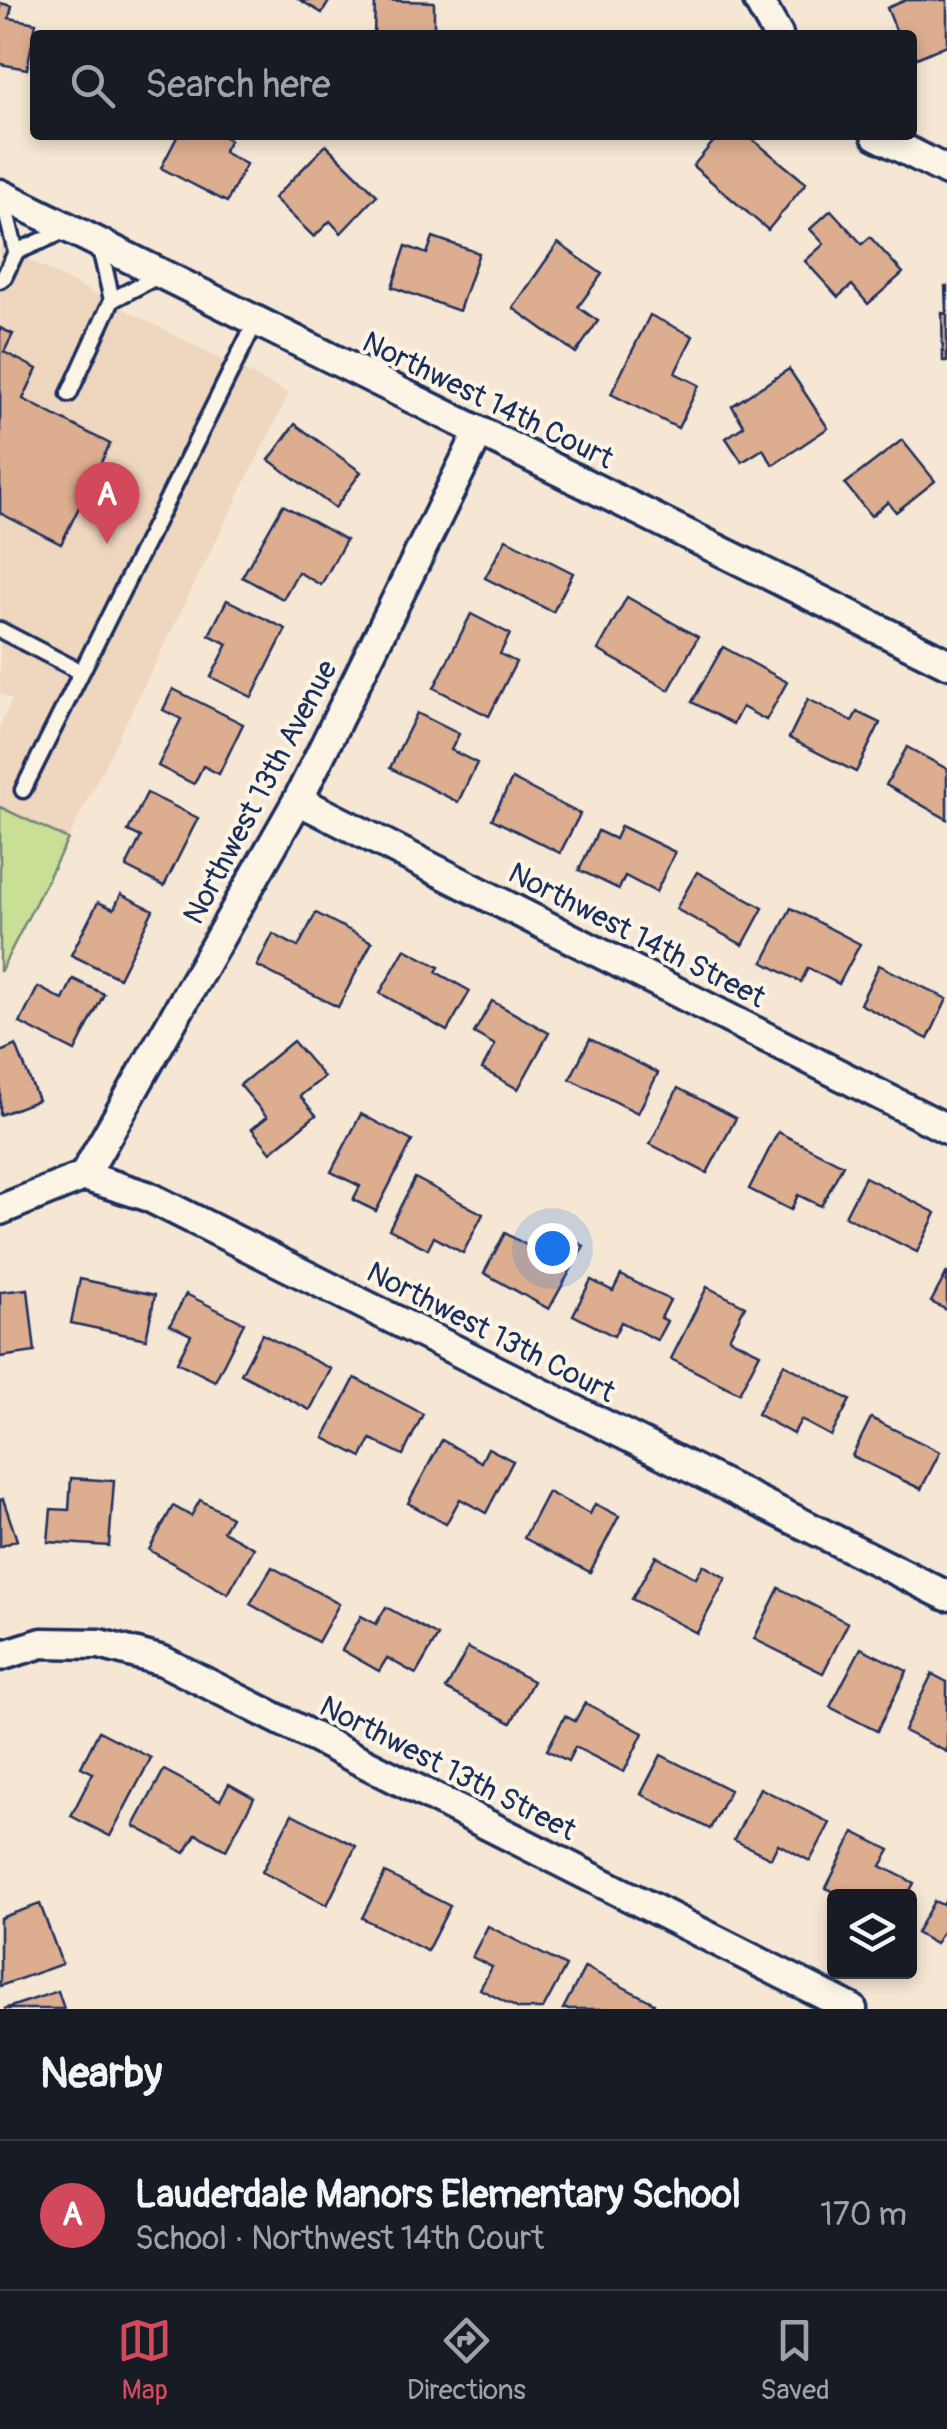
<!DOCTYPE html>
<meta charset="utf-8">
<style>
:root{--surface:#171b24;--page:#242831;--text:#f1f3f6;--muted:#9ea1a6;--line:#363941;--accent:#d1495b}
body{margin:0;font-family:Pangolin,sans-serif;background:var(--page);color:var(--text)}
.controls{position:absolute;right:30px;bottom:30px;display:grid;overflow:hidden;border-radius:10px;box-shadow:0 5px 15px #0003}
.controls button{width:90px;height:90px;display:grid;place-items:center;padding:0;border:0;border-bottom:2px solid var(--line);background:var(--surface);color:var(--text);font:50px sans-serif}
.you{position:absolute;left:552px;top:1248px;width:35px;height:35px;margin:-25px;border:8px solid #fff;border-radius:50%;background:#1a73e8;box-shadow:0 0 0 15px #1a73e833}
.badge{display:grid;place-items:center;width:65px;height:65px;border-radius:50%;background:var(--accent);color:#fff;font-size:32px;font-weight:700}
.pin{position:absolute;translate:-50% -82px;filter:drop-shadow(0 2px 5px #0008)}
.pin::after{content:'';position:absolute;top:52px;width:35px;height:30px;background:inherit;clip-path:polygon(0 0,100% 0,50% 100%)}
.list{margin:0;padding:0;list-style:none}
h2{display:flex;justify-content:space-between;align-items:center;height:130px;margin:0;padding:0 40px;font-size:42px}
h2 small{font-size:32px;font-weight:400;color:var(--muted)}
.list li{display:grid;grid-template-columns:65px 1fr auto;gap:30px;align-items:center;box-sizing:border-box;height:150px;padding:0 40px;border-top:2px solid var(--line)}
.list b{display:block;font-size:38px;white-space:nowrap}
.list p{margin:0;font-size:32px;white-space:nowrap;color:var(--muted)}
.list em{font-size:32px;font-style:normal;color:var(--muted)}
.icon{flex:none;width:55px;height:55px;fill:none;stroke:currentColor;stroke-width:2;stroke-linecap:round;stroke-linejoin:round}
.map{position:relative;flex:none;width:947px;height:2009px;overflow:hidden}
.search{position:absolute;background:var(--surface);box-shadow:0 5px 15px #0003;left:30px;right:30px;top:30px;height:110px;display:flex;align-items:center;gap:25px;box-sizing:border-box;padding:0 35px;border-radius:10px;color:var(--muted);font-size:38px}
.sheet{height:280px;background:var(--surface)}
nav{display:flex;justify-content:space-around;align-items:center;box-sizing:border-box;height:140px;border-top:2px solid var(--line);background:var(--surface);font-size:28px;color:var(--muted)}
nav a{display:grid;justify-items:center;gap:5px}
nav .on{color:var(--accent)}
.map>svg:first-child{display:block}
</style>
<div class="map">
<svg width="947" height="2009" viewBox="0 0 947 2009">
<rect width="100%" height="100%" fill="#f6e7d4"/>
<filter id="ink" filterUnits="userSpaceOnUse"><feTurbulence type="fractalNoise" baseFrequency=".01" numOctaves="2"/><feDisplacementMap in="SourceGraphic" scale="20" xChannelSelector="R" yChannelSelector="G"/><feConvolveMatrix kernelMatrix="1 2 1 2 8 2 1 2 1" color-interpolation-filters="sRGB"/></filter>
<g filter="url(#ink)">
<polygon fill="#eed6bf" points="0,245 289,394 68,839 0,807 0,725 12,700 0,693"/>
<polygon fill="#c9df95" stroke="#72877a" stroke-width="2.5" points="0,807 68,839 0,972"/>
<g fill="#ddad8f" stroke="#1b2f5e" stroke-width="2.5">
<polygon points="300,0 330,0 322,13"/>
<polygon points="375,0 434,2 434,35 374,35"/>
<polygon points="906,0 947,0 947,45 912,60 912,35 898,35 887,8"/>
<polygon points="0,3 12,6 9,18 36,23 27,69 0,64"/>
<polygon points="178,135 221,135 230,140 223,152 246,164 227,202 161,168"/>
<polygon points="719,135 755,135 752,139 806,183 768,230 693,166"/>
<polygon points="326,145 377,195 341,233 330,221 314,237 274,198"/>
<polygon points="831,210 862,244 870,237 903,273 868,304 852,285 838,297 805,261 824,244 810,229"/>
<polygon points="433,237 479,253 459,311 392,287 406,246 427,254"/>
<polygon points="558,243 602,274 578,307 598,321 576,353 513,308"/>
<polygon points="945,286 947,286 947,361 943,361 942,313 946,314"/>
<polygon points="650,315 693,336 675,373 699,385 678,428 611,394"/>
<polygon points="0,328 13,334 4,352 37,369 23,399 110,444 61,544 0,513"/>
<polygon points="789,369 828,428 773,465 763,449 742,462 726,438 744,426 732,406"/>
<polygon points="295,424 361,472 335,508 269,460"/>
<polygon points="902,440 935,481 896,512 888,502 871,516 845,484"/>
<polygon points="283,505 346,540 321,585 298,572 283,599 242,577"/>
<polygon points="506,539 573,573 553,612 485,578"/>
<polygon points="627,597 698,637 669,690 598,650"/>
<polygon points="227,600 286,629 252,697 211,677 228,644 209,635"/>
<polygon points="471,614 510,634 500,654 516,662 489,716 434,688"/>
<polygon points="723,647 787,682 766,720 742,707 733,724 692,702"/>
<polygon points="173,689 243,724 219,774 203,766 194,784 158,766 181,719 163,710"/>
<polygon points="808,699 852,721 857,712 880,723 856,772 789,738"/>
<polygon points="417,713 459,734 451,750 477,763 458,802 390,768"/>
<polygon points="907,747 947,769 947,819 886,785"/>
<polygon points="512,779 580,814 560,853 492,819"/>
<polygon points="147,793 198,818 164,886 126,867 141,837 128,831"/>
<polygon points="621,826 675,852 656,892 625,876 619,889 579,870 598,831 615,839"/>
<polygon points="697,872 763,908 743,945 676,909"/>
<polygon points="121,894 153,910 119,978 71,955 98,902 114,909"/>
<polygon points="791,908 860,944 839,984 808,968 801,982 763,962"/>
<polygon points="316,913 372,942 338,1007 257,966 273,934 298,947"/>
<polygon points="405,949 439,967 436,972 470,991 447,1031 380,993"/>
<polygon points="879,965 947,999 928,1039 860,1004"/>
<polygon points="73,979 104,994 75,1051 20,1023 38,987 63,1000"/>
<polygon points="492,1001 549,1033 518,1089 482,1069 495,1045 474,1033"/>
<polygon points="590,1039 658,1073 638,1113 570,1079"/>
<polygon points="293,1041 324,1077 300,1096 316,1115 271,1152 252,1129 267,1117 240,1085"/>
<polygon points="16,1045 38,1100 0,1115 0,1052"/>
<polygon points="678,1088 736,1118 707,1173 650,1144"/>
<polygon points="361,1114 412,1141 376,1211 353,1200 360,1186 331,1172"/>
<polygon points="778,1132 843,1165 821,1206 798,1195 791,1210 749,1189"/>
<polygon points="865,1177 936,1213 917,1252 845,1216"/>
<polygon points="415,1178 483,1214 463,1253 434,1237 428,1249 389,1229"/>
<polygon points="505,1233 549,1258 562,1234 584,1246 549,1309 484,1273"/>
<polygon points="947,1272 947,1310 931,1302"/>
<polygon points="621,1275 670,1300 661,1318 667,1321 657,1340 621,1322 614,1336 573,1315 591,1280 613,1291"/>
<polygon points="80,1279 155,1295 146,1339 71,1323"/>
<polygon points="707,1287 745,1306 729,1338 760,1353 739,1393 671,1359"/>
<polygon points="28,1289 35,1352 0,1357 0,1292"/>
<polygon points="186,1294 244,1323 215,1381 177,1362 191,1335 170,1325"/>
<polygon points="262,1334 331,1369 310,1410 241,1374"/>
<polygon points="784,1364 850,1400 831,1436 801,1420 793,1434 757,1414"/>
<polygon points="355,1378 423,1414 403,1455 371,1439 362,1457 324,1438"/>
<polygon points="871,1418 940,1452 921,1489 852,1456"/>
<polygon points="442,1440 481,1462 488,1448 513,1461 486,1513 460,1499 446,1524 408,1503"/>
<polygon points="71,1478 114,1481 109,1546 48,1542 51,1509 69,1510"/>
<polygon points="548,1492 590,1514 595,1504 619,1516 590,1572 524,1538"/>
<polygon points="3,1499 17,1540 0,1547 0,1500"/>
<polygon points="200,1500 231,1517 223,1531 254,1548 228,1594 149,1550 173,1506 191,1516"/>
<polygon points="656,1556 696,1578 703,1565 726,1578 697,1633 632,1599"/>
<polygon points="272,1567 339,1604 318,1642 250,1604"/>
<polygon points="779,1588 848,1623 823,1673 754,1639"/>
<polygon points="386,1607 438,1636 416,1674 387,1658 379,1671 342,1650 361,1616 376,1624"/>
<polygon points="468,1648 533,1681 511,1723 446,1689"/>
<polygon points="861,1648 907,1671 877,1731 830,1707"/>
<polygon points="932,1674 947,1682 947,1752 904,1731"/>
<polygon points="585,1703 643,1733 624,1772 575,1747 568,1761 547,1750 565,1716 575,1721"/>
<polygon points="99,1731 151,1758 110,1836 71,1816 93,1773 81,1767"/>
<polygon points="661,1755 730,1790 710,1829 641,1794"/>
<polygon points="164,1770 220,1800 229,1784 254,1798 226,1850 196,1834 185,1853 134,1826"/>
<polygon points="760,1788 830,1823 810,1861 778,1844 771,1858 734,1840"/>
<polygon points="292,1814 356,1846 327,1905 262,1872"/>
<polygon points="854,1832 890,1850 881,1866 914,1883 907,1896 843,1896 826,1888"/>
<polygon points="385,1873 450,1906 427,1951 362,1918"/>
<polygon points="947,1898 947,1932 943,1930 935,1944 916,1933 934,1901 943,1905"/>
<polygon points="40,1904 62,1964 0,1986 0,1918"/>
<polygon points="488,1926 566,1966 543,2009 519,2009 480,1989 492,1967 472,1957"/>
<polygon points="585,1967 654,2003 651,2009 563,2009"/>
<polygon points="58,1991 64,2009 4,2009"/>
</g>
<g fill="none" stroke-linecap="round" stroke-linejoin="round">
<g stroke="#1b2f5e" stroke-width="21">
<g id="service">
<polyline points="16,252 69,229"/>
<polyline points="0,280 4,277 16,252 2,196"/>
<polyline points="112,300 160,275"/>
<polyline points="69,394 112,300 99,244"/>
<polyline points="0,630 81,672"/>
<polyline points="23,790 256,321"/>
</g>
</g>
<g stroke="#1b2f5e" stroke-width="35">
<g id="minor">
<polyline points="758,0 778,35"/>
<polyline points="876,135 947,171"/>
<polyline points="0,194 947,663"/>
<polyline points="298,800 947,1129"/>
<polyline points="84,1176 298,800 479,432"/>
<polyline points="0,1210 84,1176 147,1196 947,1596"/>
<polyline points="0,1656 42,1643 100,1644 163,1661 852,2009"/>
</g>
</g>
<use href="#service" stroke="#fcf5e5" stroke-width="14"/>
<use href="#minor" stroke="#fcf5e5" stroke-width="28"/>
</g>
</g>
<g text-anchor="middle" stroke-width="8" stroke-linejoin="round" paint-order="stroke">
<g font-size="30" fill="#1b2f5e" stroke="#fcf5e5">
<text transform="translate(488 400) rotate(26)" y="10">Northwest 14th Court</text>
<text transform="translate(260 792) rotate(-62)" y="10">Northwest 13th Avenue</text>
<text transform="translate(637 935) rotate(27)" y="10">Northwest 14th Street</text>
<text transform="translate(491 1332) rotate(27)" y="10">Northwest 13th Court</text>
<text transform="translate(448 1768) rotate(27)" y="10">Northwest 13th Street</text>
</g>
</g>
</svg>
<div class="controls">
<button><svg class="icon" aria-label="layers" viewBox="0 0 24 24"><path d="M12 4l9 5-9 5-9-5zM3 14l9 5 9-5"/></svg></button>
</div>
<div class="you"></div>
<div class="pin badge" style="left:107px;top:544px">A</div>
<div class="search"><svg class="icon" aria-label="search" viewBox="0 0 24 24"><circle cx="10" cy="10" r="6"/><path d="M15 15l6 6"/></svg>Search here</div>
</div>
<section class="sheet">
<h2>Nearby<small></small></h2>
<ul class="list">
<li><span class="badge">A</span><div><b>Lauderdale Manors Elementary School</b><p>School · Northwest 14th Court</p></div><em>170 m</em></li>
</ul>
</section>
<nav>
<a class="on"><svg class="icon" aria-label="map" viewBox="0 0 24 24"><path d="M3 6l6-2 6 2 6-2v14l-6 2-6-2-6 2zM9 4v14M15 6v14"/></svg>Map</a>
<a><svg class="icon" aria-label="directions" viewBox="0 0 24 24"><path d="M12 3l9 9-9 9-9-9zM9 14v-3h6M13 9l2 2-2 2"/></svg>Directions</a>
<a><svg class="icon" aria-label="saved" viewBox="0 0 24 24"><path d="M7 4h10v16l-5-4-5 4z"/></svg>Saved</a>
</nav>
